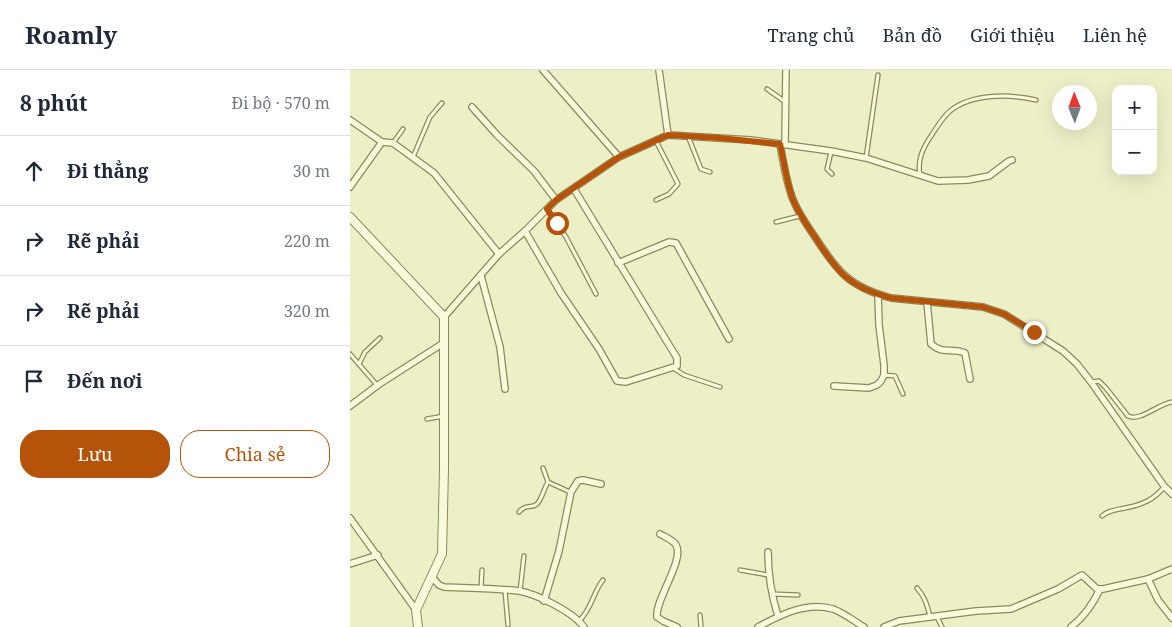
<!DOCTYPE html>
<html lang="vi">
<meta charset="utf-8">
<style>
:root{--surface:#fff;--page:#f6f6f7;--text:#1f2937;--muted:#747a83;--line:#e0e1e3;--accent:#b45309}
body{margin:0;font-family:"Noto Serif",serif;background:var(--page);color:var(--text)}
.controls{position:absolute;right:15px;top:15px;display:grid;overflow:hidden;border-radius:10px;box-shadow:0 5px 20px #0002}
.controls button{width:45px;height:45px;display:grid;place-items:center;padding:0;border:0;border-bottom:1px solid var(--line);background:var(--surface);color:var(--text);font:25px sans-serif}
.compass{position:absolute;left:702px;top:15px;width:45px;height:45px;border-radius:50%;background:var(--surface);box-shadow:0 5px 20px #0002;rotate:359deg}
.stop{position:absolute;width:15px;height:15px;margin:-11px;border:4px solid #b45309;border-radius:50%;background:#fff}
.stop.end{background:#b45309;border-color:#fff;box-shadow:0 1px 5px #0008}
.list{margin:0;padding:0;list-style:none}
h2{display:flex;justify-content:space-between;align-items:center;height:65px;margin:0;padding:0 20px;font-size:21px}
h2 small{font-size:16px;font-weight:400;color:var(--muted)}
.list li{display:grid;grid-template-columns:32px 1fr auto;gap:15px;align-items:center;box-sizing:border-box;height:70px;padding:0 20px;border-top:1px solid var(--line)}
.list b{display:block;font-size:19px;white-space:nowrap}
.list em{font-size:16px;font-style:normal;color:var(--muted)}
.actions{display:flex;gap:10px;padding:15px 20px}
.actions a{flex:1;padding:11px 0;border:1px solid var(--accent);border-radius:20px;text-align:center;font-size:18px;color:var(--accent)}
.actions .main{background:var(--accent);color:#fff}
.icon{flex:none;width:28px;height:28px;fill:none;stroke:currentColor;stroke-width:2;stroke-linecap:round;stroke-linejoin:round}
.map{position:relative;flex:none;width:822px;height:557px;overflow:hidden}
header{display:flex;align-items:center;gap:30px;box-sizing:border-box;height:70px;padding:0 25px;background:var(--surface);border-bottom:1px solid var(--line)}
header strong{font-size:24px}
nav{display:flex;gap:28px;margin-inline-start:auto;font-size:18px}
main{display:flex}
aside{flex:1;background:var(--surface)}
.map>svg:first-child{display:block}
</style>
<header>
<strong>Roamly</strong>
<nav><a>Trang chủ</a><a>Bản đồ</a><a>Giới thiệu</a><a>Liên hệ</a></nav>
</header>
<main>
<aside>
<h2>8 phút<small>Đi bộ · 570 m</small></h2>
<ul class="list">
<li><svg class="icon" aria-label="ahead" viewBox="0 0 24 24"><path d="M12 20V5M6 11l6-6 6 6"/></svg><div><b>Đi thẳng</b></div><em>30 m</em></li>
<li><svg class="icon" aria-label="right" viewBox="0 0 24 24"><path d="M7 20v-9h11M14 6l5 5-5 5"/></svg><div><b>Rẽ phải</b></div><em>220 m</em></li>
<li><svg class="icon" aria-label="right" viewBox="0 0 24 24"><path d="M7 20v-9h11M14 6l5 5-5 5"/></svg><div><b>Rẽ phải</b></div><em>320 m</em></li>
<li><svg class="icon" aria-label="arrive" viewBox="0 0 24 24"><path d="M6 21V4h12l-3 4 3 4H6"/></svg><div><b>Đến nơi</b></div></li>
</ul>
<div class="actions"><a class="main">Lưu</a><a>Chia sẻ</a></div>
</aside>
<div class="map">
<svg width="822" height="557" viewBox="0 0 822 557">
<rect width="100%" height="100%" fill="#edf0c7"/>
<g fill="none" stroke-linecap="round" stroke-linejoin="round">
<g stroke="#8d895b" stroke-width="5.5">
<g id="service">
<polyline points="417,19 434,31"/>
<polyline points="338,66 351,99 360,102"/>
<polyline points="43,73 53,59"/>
<polyline points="481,82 477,99 482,104"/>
<polyline points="63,87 80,47 92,33"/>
<polyline points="516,88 528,5"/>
<path d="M570,105C567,90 573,78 581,66C587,57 592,48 600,41C622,23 660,24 686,30"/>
<polyline points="306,130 319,124 328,114 306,71"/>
<polyline points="197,140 216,167 246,224"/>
<polyline points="426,152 450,146"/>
<polyline points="0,284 27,315"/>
<polyline points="9,294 15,282 30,268"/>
<polyline points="323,298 334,305 370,317"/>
<polyline points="534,305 545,306 553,324"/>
<path d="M742,312L749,311L756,318L778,346C790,352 808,334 822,332"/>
<polyline points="77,349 94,346"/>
<polyline points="193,398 198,412 220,422"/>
<path d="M169,442C176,433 182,439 187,434C192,429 194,418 198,412"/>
<path d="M752,446C759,440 766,440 775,438C791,435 804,430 814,417"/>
<polyline points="390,500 418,505"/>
<polyline points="131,518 132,500"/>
<path d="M567,518C575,527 577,535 580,546"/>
<polyline points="155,521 158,555"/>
<polyline points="170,521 174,486"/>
<polyline points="422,524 448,525"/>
<polyline points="350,545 351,557"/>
<polyline points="587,547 592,557"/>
<path d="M229,551C242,539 243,522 253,510"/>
</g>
</g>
<g stroke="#8d895b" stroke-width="8">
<g id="minor">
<polyline points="193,0 269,87"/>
<polyline points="309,0 318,65"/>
<polyline points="122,37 147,65 184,101 206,130"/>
<polyline points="0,50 32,72 43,73 84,103 149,184"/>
<path d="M430,74C433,91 436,110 442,127C447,141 456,154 465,167C487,201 499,217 541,228L633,237L654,244L713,281L727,294L741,312L814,416L822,424"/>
<polyline points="435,74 436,0"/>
<polyline points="0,117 32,72"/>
<polyline points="175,161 211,223 249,279 267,311 276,312 327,296 327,288 224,119"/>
<polyline points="268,193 319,172 326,173 379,269"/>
<polyline points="131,206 150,277 155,319"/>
<path d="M577,232L581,274C593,285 602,277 615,283L620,309"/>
<polyline points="94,247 149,184 175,161 206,130 269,87 318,65 401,70 481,81 516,88 588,111 618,110 639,106 659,91 662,90"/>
<polyline points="484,316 519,318 527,315 531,311 534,305 534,295 529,255 528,225"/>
<polyline points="0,336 28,315 95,272"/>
<polyline points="0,448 66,540"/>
<path d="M310,464C315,467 323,470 326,475C335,490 305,529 307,547L313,551L327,557"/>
<path d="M418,482C418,505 421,524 428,546"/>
<polyline points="0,494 28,485"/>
<path d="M82,507L89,515L94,517C119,518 145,518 169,521C187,524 223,542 234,557"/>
<polyline points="798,509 808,530 822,548"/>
<polyline points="194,531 209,481 221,422 228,411 233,410 251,414"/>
<path d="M408,557C430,545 457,531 483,539C494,543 504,551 514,557"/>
<polyline points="534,557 549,551 626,541 661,539 708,519 732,505 747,519 753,519 798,509 822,499"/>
<path d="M721,557C734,547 743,534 750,519"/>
</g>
</g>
<g stroke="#8d895b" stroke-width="10">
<polyline id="tertiary" points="0,147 94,247 94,399 92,484 66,540 68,557"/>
</g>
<use href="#service" stroke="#f8fadb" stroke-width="3"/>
<use href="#minor" stroke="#f8fadb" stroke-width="5.5"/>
<use href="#tertiary" stroke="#f8fadb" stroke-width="8"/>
</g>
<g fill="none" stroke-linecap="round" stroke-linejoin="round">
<path stroke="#b45309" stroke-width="6" d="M207,153L197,139L206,130L269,87L318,65L370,68L430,74C434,91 436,110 442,127C447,141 456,154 465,167C487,202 499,217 541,228L633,237L654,244L684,262"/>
</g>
</svg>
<div class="controls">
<button>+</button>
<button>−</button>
</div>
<svg class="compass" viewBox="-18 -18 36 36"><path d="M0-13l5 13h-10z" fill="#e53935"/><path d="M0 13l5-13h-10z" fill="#747a83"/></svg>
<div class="stop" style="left:207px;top:153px"></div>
<div class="stop end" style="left:684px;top:262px"></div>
</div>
</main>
